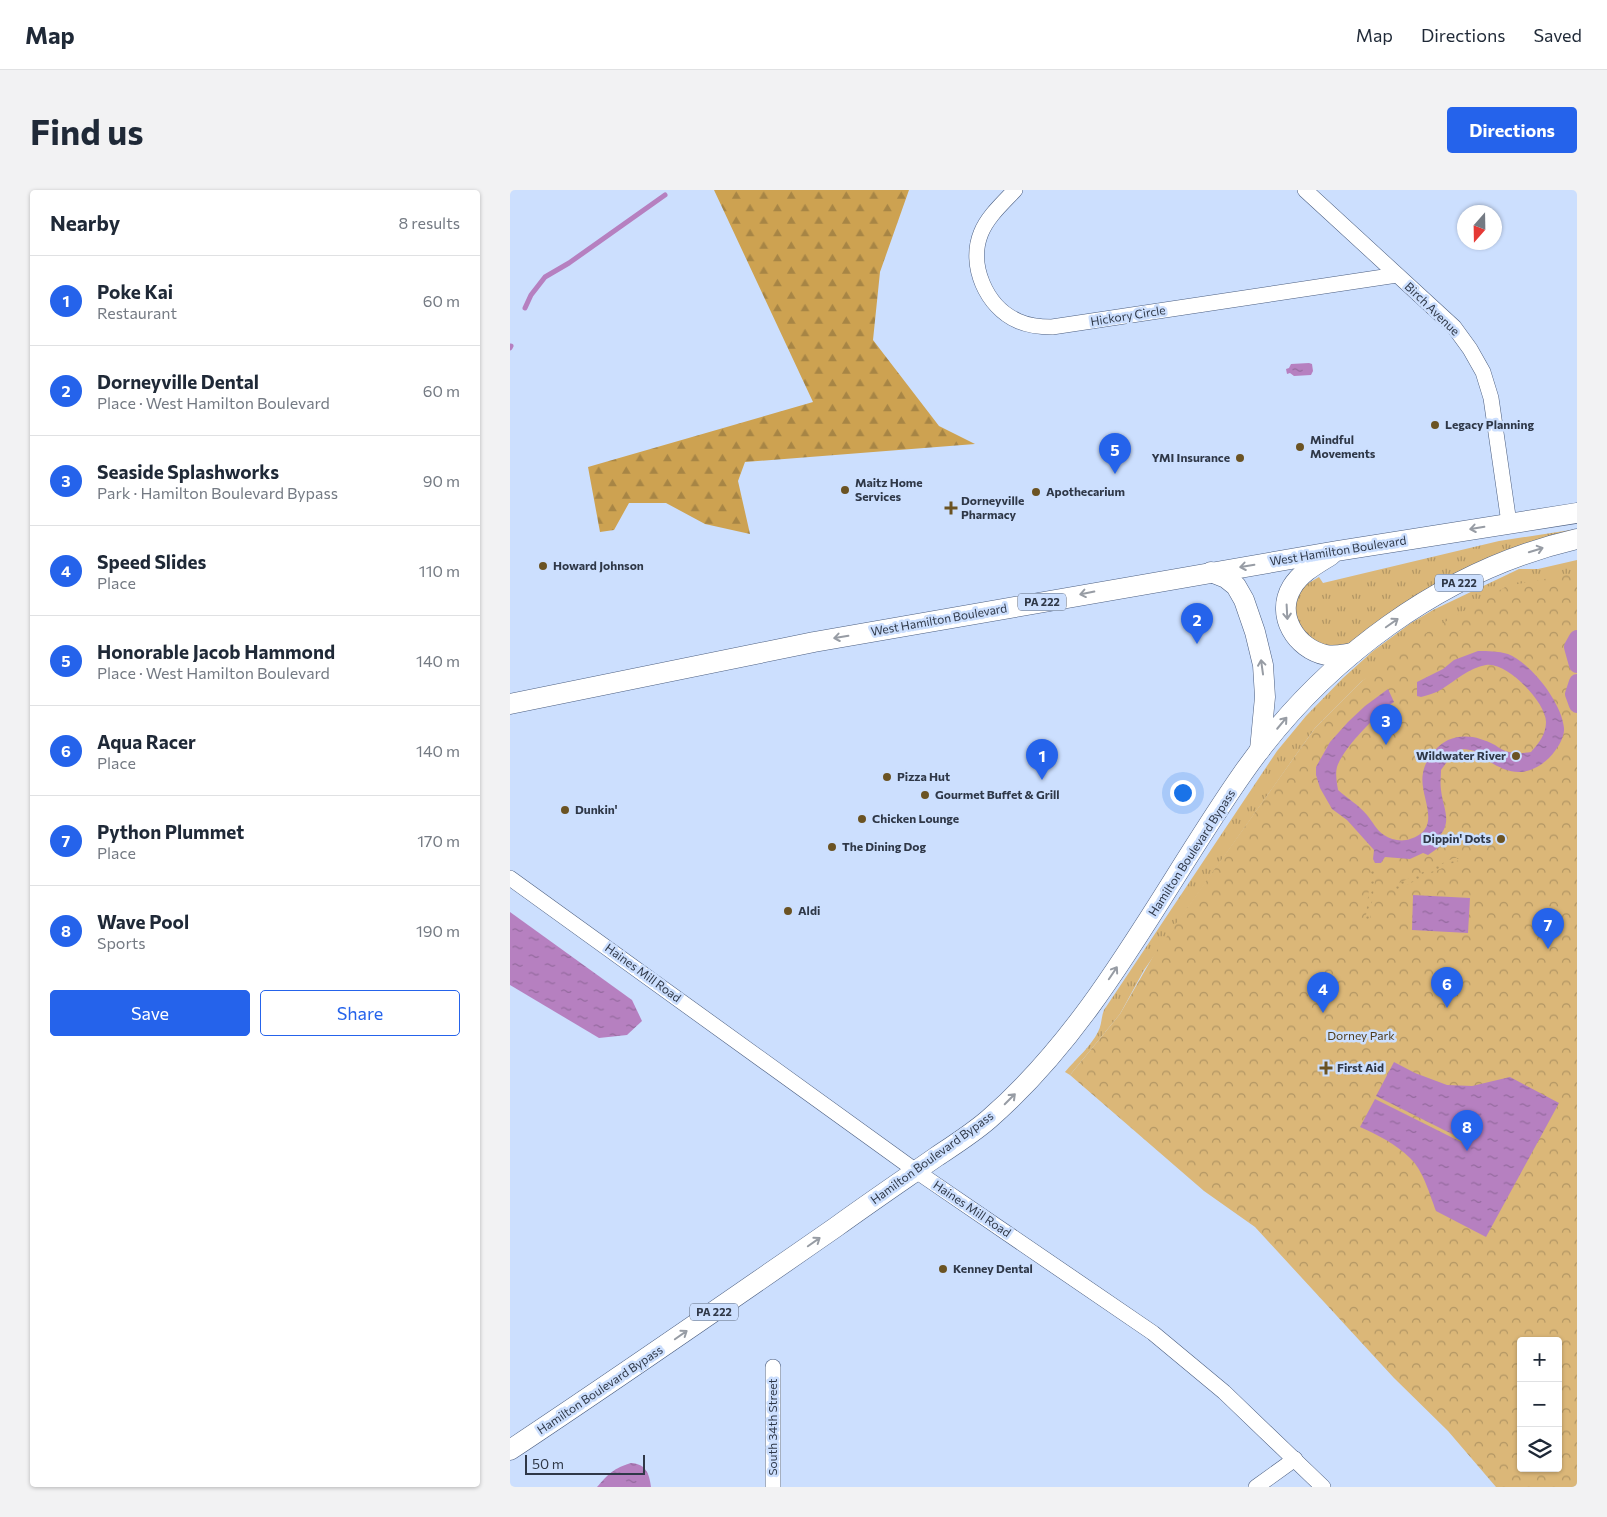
<!DOCTYPE html>
<meta charset="utf-8">
<style>
:root{--surface:#fff;--page:#f2f2f3;--text:#1f2937;--muted:#747a83;--line:#e0e1e3;--accent:#2563eb}
body{margin:0;font-family:Commissioner,sans-serif;background:var(--page);color:var(--text)}
.controls{position:absolute;right:15px;bottom:15px;display:grid;overflow:hidden;border-radius:5px;box-shadow:0 1px 4px #0004}
.controls button{width:45px;height:45px;display:grid;place-items:center;padding:0;border:0;border-bottom:1px solid var(--line);background:var(--surface);color:var(--text);font:25px sans-serif}
.compass{position:absolute;left:947px;top:15px;width:45px;height:45px;border-radius:50%;background:var(--surface);box-shadow:0 1px 4px #0004;rotate:200deg}
.scale{position:absolute;left:15px;bottom:12px;width:120px;box-sizing:border-box;padding-left:5px;border:2px solid #2f3848;border-top:0;font-size:14px;line-height:18px;white-space:nowrap;color:#2f3848;-webkit-text-stroke:4px #ccdffe;paint-order:stroke}
.you{position:absolute;left:672px;top:602px;width:18px;height:18px;margin:-12px;border:4px solid #fff;border-radius:50%;background:#1a73e8;box-shadow:0 0 0 8px #1a73e833}
.badge{display:grid;place-items:center;width:32px;height:32px;border-radius:50%;background:var(--accent);color:#fff;font-size:16px;font-weight:700}
.pin{position:absolute;translate:-50% -41px;filter:drop-shadow(0 1px 2px #0008)}
.pin::after{content:'';position:absolute;top:26px;width:18px;height:15px;background:inherit;clip-path:polygon(0 0,100% 0,50% 100%)}
.list{margin:0;padding:0;list-style:none}
h2{display:flex;justify-content:space-between;align-items:center;height:65px;margin:0;padding:0 20px;font-size:21px}
h2 small{font-size:16px;font-weight:400;color:var(--muted)}
.list li{display:grid;grid-template-columns:32px 1fr auto;gap:15px;align-items:center;box-sizing:border-box;height:90px;padding:0 20px;border-top:1px solid var(--line)}
.list b{display:block;font-size:19px;white-space:nowrap}
.list p{margin:0;font-size:16px;white-space:nowrap;color:var(--muted)}
.list em{font-size:16px;font-style:normal;color:var(--muted)}
.actions{display:flex;gap:10px;padding:15px 20px}
.actions a{flex:1;padding:11px 0;border:1px solid var(--accent);border-radius:5px;text-align:center;font-size:18px;color:var(--accent)}
.actions .main{background:var(--accent);color:#fff}
.icon{flex:none;width:28px;height:28px;fill:none;stroke:currentColor;stroke-width:2;stroke-linecap:round;stroke-linejoin:round}
.map{position:relative;flex:none;width:1067px;height:1297px;overflow:hidden;border-radius:5px}
header{display:flex;align-items:center;gap:30px;box-sizing:border-box;height:70px;padding:0 25px;background:var(--surface);border-bottom:1px solid var(--line)}
header strong{font-size:24px}
nav{display:flex;gap:28px;margin-inline-start:auto;font-size:18px}
.intro{display:flex;align-items:center;justify-content:space-between;box-sizing:border-box;height:120px;padding:0 30px}
h1{margin:0;font-size:35px}
.button{padding:12px 22px;border-radius:5px;background:var(--accent);color:#fff;font-size:18px;font-weight:700}
main{display:flex;gap:30px;padding:0 30px}
aside{flex:1;background:var(--surface);border-radius:5px;box-shadow:0 1px 4px #0004}
.map>svg:first-child{display:block}
</style>
<header>
<strong>Map</strong>
<nav><a>Map</a><a>Directions</a><a>Saved</a></nav>
</header>
<div class="intro"><h1>Find us</h1><a class="button">Directions</a></div>
<main>
<aside>
<h2>Nearby<small>8 results</small></h2>
<ul class="list">
<li><span class="badge">1</span><div><b>Poke Kai</b><p>Restaurant</p></div><em>60 m</em></li>
<li><span class="badge">2</span><div><b>Dorneyville Dental</b><p>Place · West Hamilton Boulevard</p></div><em>60 m</em></li>
<li><span class="badge">3</span><div><b>Seaside Splashworks</b><p>Park · Hamilton Boulevard Bypass</p></div><em>90 m</em></li>
<li><span class="badge">4</span><div><b>Speed Slides</b><p>Place</p></div><em>110 m</em></li>
<li><span class="badge">5</span><div><b>Honorable Jacob Hammond</b><p>Place · West Hamilton Boulevard</p></div><em>140 m</em></li>
<li><span class="badge">6</span><div><b>Aqua Racer</b><p>Place</p></div><em>140 m</em></li>
<li><span class="badge">7</span><div><b>Python Plummet</b><p>Place</p></div><em>170 m</em></li>
<li><span class="badge">8</span><div><b>Wave Pool</b><p>Sports</p></div><em>190 m</em></li>
</ul>
<div class="actions"><a class="main">Save</a><a>Share</a></div>
</aside>
<div class="map">
<svg width="1067" height="1297" viewBox="0 0 1067 1297">
<defs>
<pattern id="grass-tufts" width="24" height="20" patternUnits="userSpaceOnUse" patternTransform="scale(1.25)"><rect width="24" height="20" fill="#dbb778"/><path d="M3 7l-1-3M5 7V3M7 7l1-3M15 17l-1-3M17 17v-4M19 17l1-3" fill="none" stroke="#b29664"/></pattern>
<pattern id="forest-firs" width="22" height="20" patternUnits="userSpaceOnUse" patternTransform="scale(1.25)"><rect width="22" height="20" fill="#cda251"/><path d="M5 1l3.5 6h-7zM16 11l3.5 6h-7z" fill="#a78545"/></pattern>
<pattern id="park-crowns" width="20" height="18" patternUnits="userSpaceOnUse" patternTransform="scale(1.25)"><rect width="20" height="18" fill="#dbb778"/><path d="M2 6a3 3 0 1 1 6 0M12 15a3 3 0 1 1 6 0" fill="none" stroke="#b29664"/></pattern>
<pattern id="garden-dots" width="8" height="8" patternUnits="userSpaceOnUse" patternTransform="scale(1.25)"><rect width="8" height="8" fill="#dbb778"/><path d="M2 2h.1M6 6h.1" fill="none" stroke="#b29664" stroke-width="1.8" stroke-linecap="round"/></pattern>
<pattern id="water-ripples" width="26" height="14" patternUnits="userSpaceOnUse" patternTransform="scale(1.25)"><rect width="26" height="14" fill="#b680c0"/><path d="M2 4q2-2 4 0t4 0M15 11q2-2 4 0t4 0" fill="none" stroke="#946a9e"/></pattern>
</defs>
<rect width="100%" height="100%" fill="#ccdffe"/>
<g fill="url(#grass-tufts)">
<polygon points="1067,339 832,460 799,452 783,425 790,398 809,387 813,393 989,351"/>
<path d="M1067,370V415L890,469L852,491L805,538L634,780L610,824L560,885L555,882C566,869 581,856 588,842C592,835 591,827 594,820L767,561L796,526L833,488L863,461L901,433L923,420L1009,379H1028Z"/>
</g>
<polygon fill="url(#forest-firs)" points="204,0 399,0 370,82 363,150 429,236 465,254 235,272 228,291 240,344 195,334 156,313 119,313 104,340 90,342 78,277 303,212"/>
<path fill="url(#park-crowns)" fill-rule="evenodd" d="M1067,383V1297H986L938,1241L884,1188L745,1037L694,1001L560,885L610,824L645,763L805,538L852,491L904,450L997,396ZM1011,1151H1048V1278H1011Z"/>
<g fill="url(#garden-dots)">
<polygon points="944,668 949,668 951,669 886,700 880,700 891,692"/>
<polygon points="861,680 866,682 859,735 855,735"/>
</g>
<g fill="url(#water-ripples)">
<polygon points="799,173 802,174 803,181 801,185 784,186 780,183 777,184 776,179 779,178 781,174"/>
<path d="M968,461C978,461 988,461 998,464C1021,473 1052,513 1054,538C1055,548 1046,561 1039,568C1032,575 1020,582 1009,582C999,582 988,577 980,572C975,569 970,564 964,561C961,560 956,559 953,559L939,569L931,580C931,586 930,593 931,600C933,619 945,635 924,651L928,654V658L918,665L913,663L900,669L875,667L871,673H865L863,669L864,660L837,630L822,619L810,598L806,585V577L820,552L838,532L855,516L878,499L884,512C867,524 833,558 827,577C825,584 827,593 828,600C838,609 849,615 857,625C863,632 866,640 874,645C881,650 892,652 900,649C935,638 908,606 913,583C915,570 926,556 938,550C954,543 970,547 985,555C989,558 994,561 999,562C1006,564 1014,563 1021,562C1029,553 1036,544 1036,532C1036,512 996,471 976,475C959,478 946,490 932,499C926,503 918,505 911,507L907,506V492L933,479L944,470Z"/>
<polygon points="903,705 960,708 958,743 902,740"/>
<polygon points="0,722 122,810 132,831 117,845 89,848 0,795"/>
<path d="M884,872L905,883L937,895L962,896L1000,887L1049,913L976,1047L926,1021C920,1005 913,980 900,968C886,954 868,945 850,937L865,909L955,954L956,951L866,906Z"/>
<path d="M121,1273C136,1274 139,1283 141,1297H87C98,1284 104,1278 121,1273Z"/>
</g>
<g fill="none" stroke-linecap="round" stroke-linejoin="round">
<g stroke="#b680c0" stroke-width="5">
<polyline points="15,118 21,105 35,87 59,73 155,5"/>
<polyline points="0,158 1,156"/>
</g>
<g stroke="#b680c0" stroke-width="16">
<polyline points="1067,448 1062,457 1067,475"/>
<polyline points="1067,492 1063,504 1067,515"/>
</g>
<g stroke="#4b5e80" stroke-width="16">
<g id="minor">
<path d="M505,0C493,13 478,26 471,43C458,75 476,117 508,131C519,136 530,137 542,137L887,85"/>
<polyline points="795,0 944,137 960,159 973,182 981,208 999,333"/>
<polyline points="0,688 406,981 643,1143 714,1202 813,1297"/>
<polyline points="263,1297 263,1177"/>
<polyline points="746,1297 785,1269"/>
</g>
</g>
<g stroke="#4b5e80" stroke-width="21">
<g id="major">
<path d="M821,365C807,374 791,382 782,397C765,425 786,459 816,465C825,467 835,464 843,463"/>
<polyline points="701,382 716,388 726,396 734,410 745,442 753,475 755,507 750,560"/>
<polyline points="0,514 304,452 827,361 1067,323"/>
<path d="M0,1260C110,1187 218,1112 326,1037C359,1013 393,990 426,967C444,955 463,943 479,929C588,834 651,700 733,583C812,470 932,380 1067,349"/>
</g>
</g>
<use href="#minor" stroke="#fff" stroke-width="15"/>
<use href="#major" stroke="#fff" stroke-width="20"/>
</g>
<defs><path id="oneway-shaft" d="M-6 0H5M1.5-3L5.5 0L1.5 3" fill="none" stroke-width="1.6" stroke-linecap="round" stroke-linejoin="round" transform="scale(1.25)"/></defs>
<g stroke="#979ca4">
<use href="#oneway-shaft" transform="translate(967 338) rotate(171)"/>
<use href="#oneway-shaft" transform="translate(1026 360) rotate(-17)"/>
<use href="#oneway-shaft" transform="translate(737 376) rotate(171)"/>
<use href="#oneway-shaft" transform="translate(577 403) rotate(169)"/>
<use href="#oneway-shaft" transform="translate(777 422) rotate(87)"/>
<use href="#oneway-shaft" transform="translate(882 433) rotate(-35)"/>
<use href="#oneway-shaft" transform="translate(331 447) rotate(171)"/>
<use href="#oneway-shaft" transform="translate(752 477) rotate(-98)"/>
<use href="#oneway-shaft" transform="translate(772 533) rotate(-50)"/>
<use href="#oneway-shaft" transform="translate(603 783) rotate(-56)"/>
<use href="#oneway-shaft" transform="translate(500 909) rotate(-45)"/>
<use href="#oneway-shaft" transform="translate(304 1052) rotate(-35)"/>
<use href="#oneway-shaft" transform="translate(171 1145) rotate(-35)"/>
</g>
<g fill="#6b5323" stroke="#ccdffe" stroke-width="2">
<circle cx="925" cy="235" r="5"/>
<circle cx="790" cy="257" r="5"/>
<circle cx="730" cy="268" r="5"/>
<circle cx="335" cy="300" r="5"/>
<circle cx="526" cy="302" r="5"/>
<path d="M438.5 310.5h5v5h5v5h-5v5h-5v-5h-5v-5h5z"/>
<circle cx="33" cy="376" r="5"/>
<circle cx="1006" cy="566" r="5"/>
<circle cx="377" cy="587" r="5"/>
<circle cx="415" cy="605" r="5"/>
<circle cx="55" cy="620" r="5"/>
<circle cx="352" cy="629" r="5"/>
<circle cx="991" cy="649" r="5"/>
<circle cx="322" cy="657" r="5"/>
<circle cx="278" cy="721" r="5"/>
<path d="M813.5 870.5h5v5h5v5h-5v5h-5v-5h-5v-5h5z"/>
<circle cx="433" cy="1079" r="5"/>
</g>
<g text-anchor="middle" stroke-width="5" stroke-linejoin="round" paint-order="stroke">
<g fill="#ccdffe" stroke="#5e6a7f" stroke-width="1">
<rect x="925" y="384.5" width="48" height="17" rx="4"/>
<rect x="508" y="403.5" width="48" height="17" rx="4"/>
<rect x="180" y="1113.5" width="48" height="17" rx="4"/>
</g>
<g font-size="11" font-weight="bold" fill="#2f3848">
<text x="949" y="397">PA 222</text>
<text x="532" y="416">PA 222</text>
<text x="204" y="1126">PA 222</text>
</g>
<g font-size="12" fill="#2f3848" stroke="#ccdffe">
<text transform="translate(922 119) rotate(44)" y="4">Birch Avenue</text>
<text transform="translate(618 126) rotate(-9)" y="4">Hickory Circle</text>
<text transform="translate(828 361) rotate(-9)" y="4">West Hamilton Boulevard</text>
<text transform="translate(429 430) rotate(-10)" y="4">West Hamilton Boulevard</text>
<text transform="translate(682 663) rotate(-57)" y="4">Hamilton Boulevard Bypass</text>
<text transform="translate(133 783) rotate(36)" y="4">Haines Mill Road</text>
<text transform="translate(422 968) rotate(-36)" y="4">Hamilton Boulevard Bypass</text>
<text transform="translate(462 1019) rotate(34)" y="4">Haines Mill Road</text>
<text transform="translate(90 1200) rotate(-34)" y="4">Hamilton Boulevard Bypass</text>
<text transform="translate(263 1237) rotate(-90)" y="4">South 34th Street</text>
</g>
<g font-size="12" font-weight="bold" fill="#2f3848" stroke="#ccdffe" text-anchor="start">
<text x="935" y="239">Legacy Planning</text>
<text x="800" y="254">Mindful<tspan x="800" dy="14">Movements</tspan></text>
<text x="720" y="272" text-anchor="end">YMI Insurance</text>
<text x="345" y="297">Maitz Home<tspan x="345" dy="14">Services</tspan></text>
<text x="536" y="306">Apothecarium</text>
<text x="451" y="315">Dorneyville<tspan x="451" dy="14">Pharmacy</tspan></text>
<text x="43" y="380">Howard Johnson</text>
<text x="996" y="570" text-anchor="end">Wildwater River</text>
<text x="387" y="591">Pizza Hut</text>
<text x="425" y="609">Gourmet Buffet &amp; Grill</text>
<text x="65" y="624">Dunkin'</text>
<text x="362" y="633">Chicken Lounge</text>
<text x="981" y="653" text-anchor="end">Dippin' Dots</text>
<text x="332" y="661">The Dining Dog</text>
<text x="288" y="725">Aldi</text>
<text x="827" y="882">First Aid</text>
<text x="443" y="1083">Kenney Dental</text>
</g>
<g font-size="12" fill="#4f3c1a" stroke="#ccdffe">
<text x="851" y="850">Dorney Park</text>
</g>
</g>
</svg>
<div class="controls">
<button>+</button>
<button>−</button>
<button><svg class="icon" aria-label="layers" viewBox="0 0 24 24"><path d="M12 4l9 5-9 5-9-5zM3 14l9 5 9-5"/></svg></button>
</div>
<svg class="compass" viewBox="-18 -18 36 36"><path d="M0-13l5 13h-10z" fill="#e53935"/><path d="M0 13l5-13h-10z" fill="#747a83"/></svg>
<div class="scale">50 m</div>
<div class="you"></div>
<div class="pin badge" style="left:532px;top:590px">1</div>
<div class="pin badge" style="left:687px;top:454px">2</div>
<div class="pin badge" style="left:876px;top:555px">3</div>
<div class="pin badge" style="left:813px;top:823px">4</div>
<div class="pin badge" style="left:605px;top:284px">5</div>
<div class="pin badge" style="left:937px;top:818px">6</div>
<div class="pin badge" style="left:1038px;top:759px">7</div>
<div class="pin badge" style="left:957px;top:961px">8</div>
</div>
</main>
